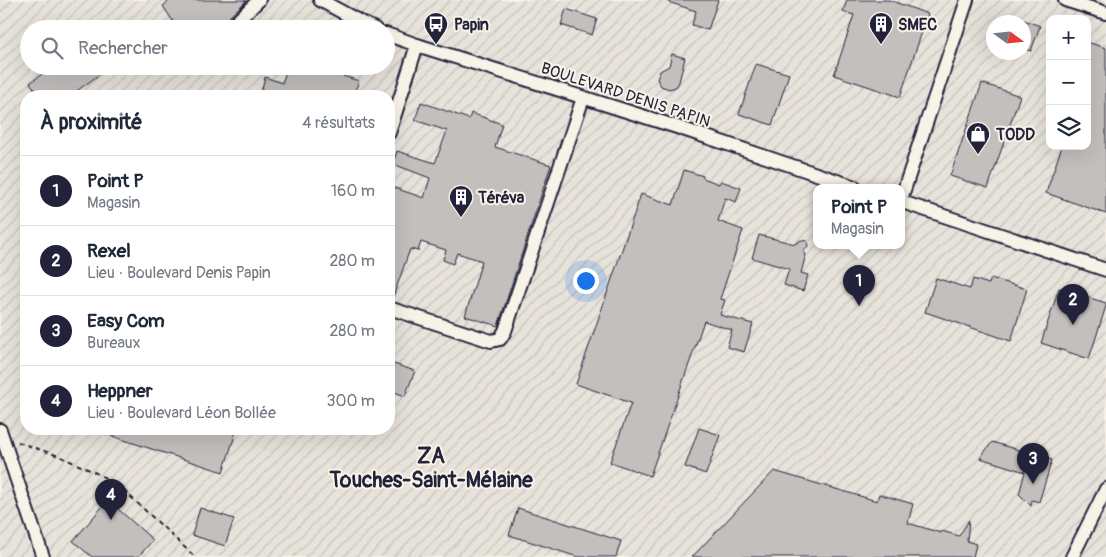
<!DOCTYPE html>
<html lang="fr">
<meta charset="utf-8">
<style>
:root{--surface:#fff;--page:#f2f2f3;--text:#1f2937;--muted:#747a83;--line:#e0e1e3;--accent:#22223b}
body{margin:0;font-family:Pangolin,sans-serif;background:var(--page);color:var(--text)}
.controls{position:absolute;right:15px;top:15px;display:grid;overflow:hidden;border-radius:10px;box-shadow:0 5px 20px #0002}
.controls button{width:45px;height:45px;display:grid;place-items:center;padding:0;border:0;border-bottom:1px solid var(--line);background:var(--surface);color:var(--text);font:25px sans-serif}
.compass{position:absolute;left:986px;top:15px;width:45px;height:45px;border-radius:50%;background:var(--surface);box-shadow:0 5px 20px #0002;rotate:105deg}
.you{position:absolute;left:585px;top:280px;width:18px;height:18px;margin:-12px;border:4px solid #fff;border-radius:50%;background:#1a73e8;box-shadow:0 0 0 8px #1a73e833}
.badge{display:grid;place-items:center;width:32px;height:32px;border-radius:50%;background:var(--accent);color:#fff;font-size:16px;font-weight:700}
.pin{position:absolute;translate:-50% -41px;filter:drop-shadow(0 1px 2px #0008)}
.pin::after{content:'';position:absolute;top:26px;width:18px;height:15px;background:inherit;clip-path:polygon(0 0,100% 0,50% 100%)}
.popup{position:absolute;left:813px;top:184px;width:92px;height:65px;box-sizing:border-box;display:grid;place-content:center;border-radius:10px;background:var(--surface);filter:drop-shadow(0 1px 4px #0005);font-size:16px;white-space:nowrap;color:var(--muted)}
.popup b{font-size:19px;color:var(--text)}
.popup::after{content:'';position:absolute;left:50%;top:100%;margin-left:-10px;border:10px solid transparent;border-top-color:var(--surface)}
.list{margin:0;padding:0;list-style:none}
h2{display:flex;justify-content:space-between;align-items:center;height:65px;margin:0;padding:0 20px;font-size:21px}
h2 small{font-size:16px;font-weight:400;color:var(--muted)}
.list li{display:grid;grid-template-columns:32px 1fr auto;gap:15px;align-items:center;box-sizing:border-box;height:70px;padding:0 20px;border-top:1px solid var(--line)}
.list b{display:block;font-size:19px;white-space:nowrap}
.list p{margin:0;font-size:16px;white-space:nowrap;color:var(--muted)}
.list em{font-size:16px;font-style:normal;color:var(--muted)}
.icon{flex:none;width:28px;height:28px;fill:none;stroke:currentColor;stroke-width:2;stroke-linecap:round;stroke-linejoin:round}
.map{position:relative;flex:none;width:1106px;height:557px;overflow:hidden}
.search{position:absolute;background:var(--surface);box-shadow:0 5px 20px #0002;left:20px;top:20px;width:375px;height:55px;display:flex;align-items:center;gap:12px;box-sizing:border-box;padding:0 18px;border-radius:28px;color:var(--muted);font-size:19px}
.panel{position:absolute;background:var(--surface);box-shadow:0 5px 20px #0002;left:20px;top:90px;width:375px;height:345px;border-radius:20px}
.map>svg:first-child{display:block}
</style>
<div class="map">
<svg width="1106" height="557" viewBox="0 0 1106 557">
<defs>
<pattern id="industrial-furrows" width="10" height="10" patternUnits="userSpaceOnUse" patternTransform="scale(1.25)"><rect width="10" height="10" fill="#e7e3db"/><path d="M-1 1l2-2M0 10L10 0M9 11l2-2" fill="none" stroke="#c6c2bd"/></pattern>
</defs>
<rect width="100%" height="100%" fill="#f7f3e8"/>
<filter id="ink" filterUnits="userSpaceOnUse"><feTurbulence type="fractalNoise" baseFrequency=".02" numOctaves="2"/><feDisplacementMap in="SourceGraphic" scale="10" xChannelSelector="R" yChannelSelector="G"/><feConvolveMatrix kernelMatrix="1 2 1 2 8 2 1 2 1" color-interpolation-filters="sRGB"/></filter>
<g filter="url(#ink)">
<path fill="url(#industrial-furrows)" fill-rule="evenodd" d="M0,0H1106V557H0ZM1050,19H1087V146H1050ZM994,22H1024V52H994ZM29,29H386V66H29ZM26,96H389V429H26ZM816,187H902V245H816Z"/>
<g fill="#c2bfbd" stroke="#22223b">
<polygon points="170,0 245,0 246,1 223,23 220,29 178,29 163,6"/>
<polygon points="669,0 718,0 708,30 692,25 696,11 668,2"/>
<polygon points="847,0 889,0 928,14 900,97 834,75 854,15 843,12"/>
<polygon points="566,9 597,19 592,35 561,25"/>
<polygon points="1024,20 1040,26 1031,51 1024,49"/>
<polygon points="1087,42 1106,48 1106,214 1046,193 1062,146 1087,146"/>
<polygon points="672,54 685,58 679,82 677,86 673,88 669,89 661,86 657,79 660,71 669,66"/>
<polygon points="756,64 789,74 772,125 739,114"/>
<polygon points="53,66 111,66 70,96 40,96 30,83"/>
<polygon points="288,66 347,66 343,76 359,81 353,96 260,96 265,77 282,83"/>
<polygon points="982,83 1020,96 988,188 950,176"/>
<polygon points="421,102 469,119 471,113 502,124 495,147 551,165 498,326 465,316 482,261 457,253 453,264 443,260 446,250 421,242 418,251 410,249 392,300 389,300 389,186 424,198 430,178 393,164 397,151 435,163 447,131 415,120"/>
<polygon points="684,170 703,176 703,178 719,184 721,181 741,188 736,202 725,198 718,221 743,230 720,299 725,300 720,315 753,324 744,352 727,347 732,330 704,321 650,476 610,462 631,403 576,384 641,194 673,205"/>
<polygon points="759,235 795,244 801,240 807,241 808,246 804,251 805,258 801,273 808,275 803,291 784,285 789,269 752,258"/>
<polygon points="936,278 970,289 973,279 989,284 991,278 1027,289 1011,341 925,312"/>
<polygon points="1059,288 1106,303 1106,306 1089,359 1041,343"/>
<polygon points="394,364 415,371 405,396 389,390 389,376"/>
<polygon points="699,428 720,435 706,474 685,467"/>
<polygon points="97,429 237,429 223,472 96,431"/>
<polygon points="992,442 1052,460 1039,502 1032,500 1031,506 1019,494 1025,472 980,458"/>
<polygon points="774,471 877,501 879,494 913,504 908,523 941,533 942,531 959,536 969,520 967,541 976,544 973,557 692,557"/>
<polygon points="108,500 153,540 138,557 92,557 73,541"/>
<polygon points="200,508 234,519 225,546 192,535"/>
<polygon points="518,508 621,541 616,557 578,557 509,535"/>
</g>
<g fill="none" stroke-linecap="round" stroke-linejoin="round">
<g stroke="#22223b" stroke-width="16">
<g id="minor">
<polyline points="320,0 364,24 375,29"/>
<polyline points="1065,0 1106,13"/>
<polyline points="229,29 259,0"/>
<polyline points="386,34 417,45 677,127 855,187"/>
<polyline points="389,133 417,45"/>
<polyline points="902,196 967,0"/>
<polyline points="902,202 1106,270"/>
<polyline points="389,308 491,341 500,339 505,331 583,98"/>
<polyline points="0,430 43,557"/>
<polyline points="1072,557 1106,489"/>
</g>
</g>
<polyline stroke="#22223b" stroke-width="2" stroke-dasharray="5 4" stroke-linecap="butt" points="18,442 59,456 94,472 117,484 195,557"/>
<use href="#minor" stroke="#f7f3e8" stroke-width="12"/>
</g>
</g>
<defs>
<g id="bus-pin" transform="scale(1.25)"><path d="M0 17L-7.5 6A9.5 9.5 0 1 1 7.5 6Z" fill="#22223b" stroke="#f7f3e8"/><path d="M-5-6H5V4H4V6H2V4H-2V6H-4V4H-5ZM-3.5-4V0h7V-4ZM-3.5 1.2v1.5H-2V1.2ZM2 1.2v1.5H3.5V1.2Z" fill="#fff"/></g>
<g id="building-pin" transform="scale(1.25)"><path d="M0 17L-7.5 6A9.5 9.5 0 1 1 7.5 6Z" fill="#22223b" stroke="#f7f3e8"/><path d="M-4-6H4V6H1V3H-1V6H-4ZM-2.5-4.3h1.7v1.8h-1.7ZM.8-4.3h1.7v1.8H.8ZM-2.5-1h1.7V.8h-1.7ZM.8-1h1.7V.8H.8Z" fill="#fff"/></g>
<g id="shop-pin" transform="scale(1.25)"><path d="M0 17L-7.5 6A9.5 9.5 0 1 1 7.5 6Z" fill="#22223b" stroke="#f7f3e8"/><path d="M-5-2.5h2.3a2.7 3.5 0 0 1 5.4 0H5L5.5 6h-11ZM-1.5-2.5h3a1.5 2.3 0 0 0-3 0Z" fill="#fff"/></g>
</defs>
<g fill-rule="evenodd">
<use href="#bus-pin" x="436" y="24"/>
<use href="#building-pin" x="881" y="24"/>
<use href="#shop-pin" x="978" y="134"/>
<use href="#building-pin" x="461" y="197"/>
</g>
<g text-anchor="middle" stroke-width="4" stroke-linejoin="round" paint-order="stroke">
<g font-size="16" font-weight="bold" fill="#22223b" stroke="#f7f3e8" text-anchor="start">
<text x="454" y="30">Papin</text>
<text x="898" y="30">SMEC</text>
<text x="996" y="140">TODD</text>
<text x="478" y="203">Téréva</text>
</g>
<g font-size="16" fill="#22223b" stroke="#f7f3e8">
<text transform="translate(626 94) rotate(18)" y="6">BOULEVARD DENIS PAPIN</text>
</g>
<g font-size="21" font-weight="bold" fill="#22223b" stroke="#f7f3e8">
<text x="431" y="463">ZA<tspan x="431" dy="24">Touches-Saint-Mélaine</tspan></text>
</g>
</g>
</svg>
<div class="controls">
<button>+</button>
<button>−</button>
<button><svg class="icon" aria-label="layers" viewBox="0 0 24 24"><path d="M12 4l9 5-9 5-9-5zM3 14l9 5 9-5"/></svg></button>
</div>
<svg class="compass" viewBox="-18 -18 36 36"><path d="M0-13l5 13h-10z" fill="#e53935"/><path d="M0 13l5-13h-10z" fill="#747a83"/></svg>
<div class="you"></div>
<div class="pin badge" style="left:859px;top:306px">1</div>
<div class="popup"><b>Point P</b>Magasin</div>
<div class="pin badge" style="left:1073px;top:325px">2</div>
<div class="pin badge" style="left:1033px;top:484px">3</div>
<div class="pin badge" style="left:111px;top:520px">4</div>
<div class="search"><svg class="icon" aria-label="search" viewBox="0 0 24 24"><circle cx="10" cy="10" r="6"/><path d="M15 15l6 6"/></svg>Rechercher</div>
<section class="panel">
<h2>À proximité<small>4 résultats</small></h2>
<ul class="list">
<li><span class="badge">1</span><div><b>Point P</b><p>Magasin</p></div><em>160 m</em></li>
<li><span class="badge">2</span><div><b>Rexel</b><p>Lieu · Boulevard Denis Papin</p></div><em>280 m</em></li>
<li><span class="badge">3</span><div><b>Easy Com</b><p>Bureaux</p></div><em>280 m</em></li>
<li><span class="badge">4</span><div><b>Heppner</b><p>Lieu · Boulevard Léon Bollée</p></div><em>300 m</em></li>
</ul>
</section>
</div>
